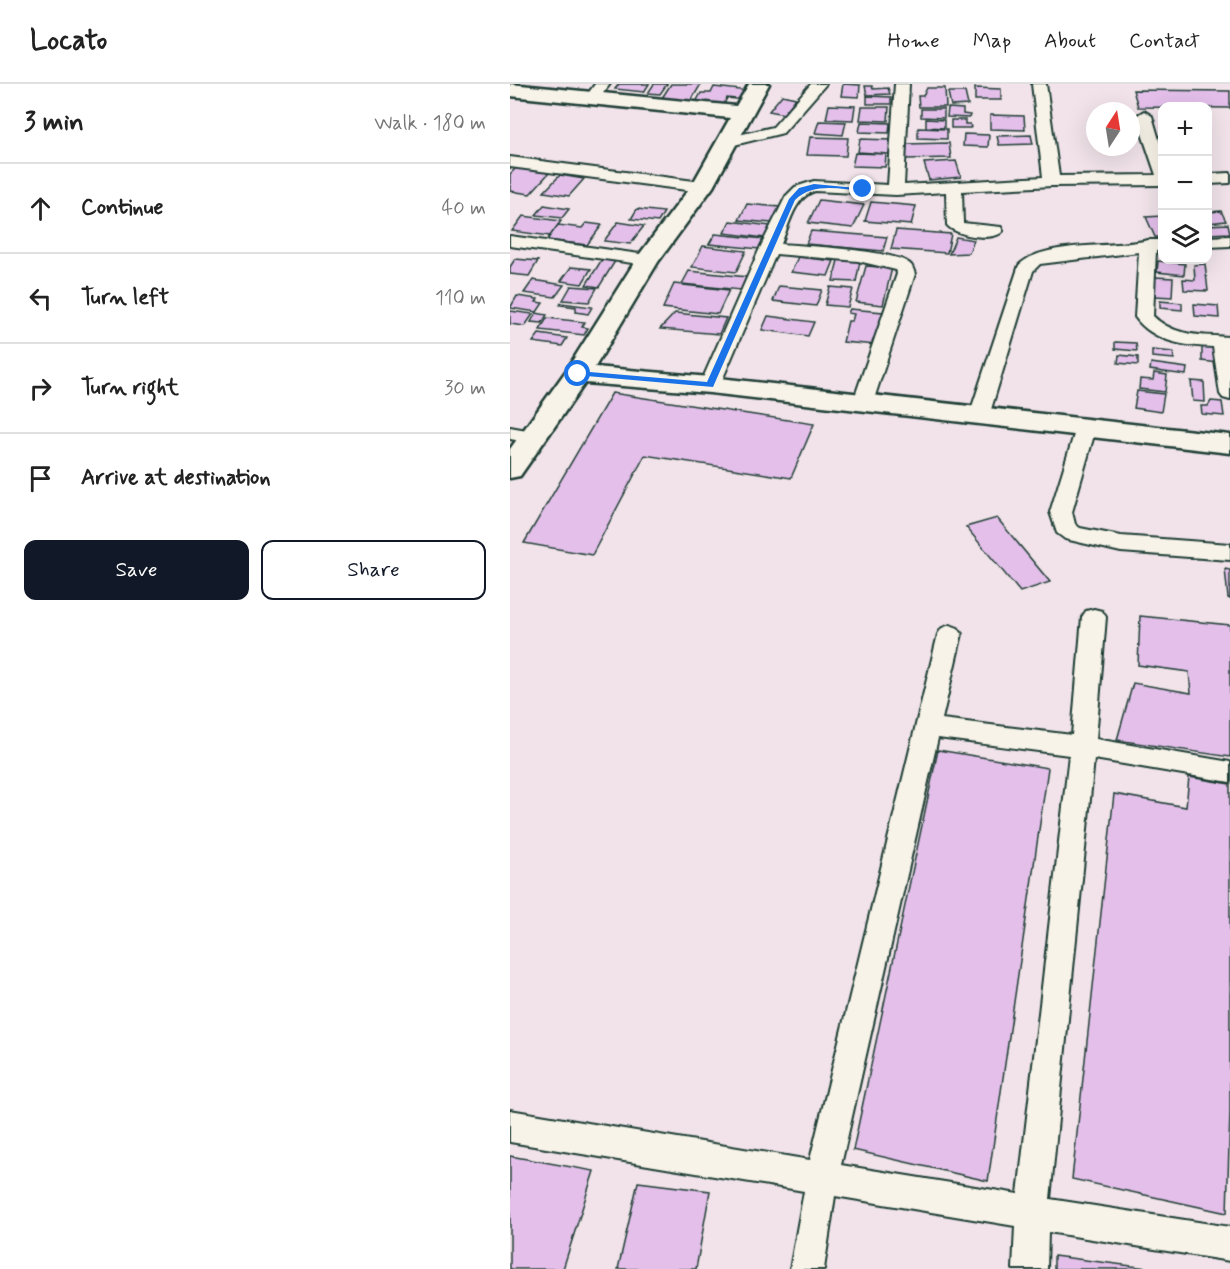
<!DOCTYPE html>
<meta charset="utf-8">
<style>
:root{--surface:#fff;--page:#f2f2f2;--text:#222;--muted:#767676;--line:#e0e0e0;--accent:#111827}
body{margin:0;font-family:Mynerve,sans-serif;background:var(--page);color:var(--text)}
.controls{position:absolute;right:18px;top:18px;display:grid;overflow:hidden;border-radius:12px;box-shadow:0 6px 24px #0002}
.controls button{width:54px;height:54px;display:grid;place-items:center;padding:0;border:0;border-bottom:2px solid var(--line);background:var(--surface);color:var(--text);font:30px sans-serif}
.compass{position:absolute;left:576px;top:18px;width:54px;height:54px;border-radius:50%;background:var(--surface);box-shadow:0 6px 24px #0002;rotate:12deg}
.stop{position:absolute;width:18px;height:18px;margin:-14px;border:4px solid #1a73e8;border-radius:50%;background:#fff}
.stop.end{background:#1a73e8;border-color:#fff;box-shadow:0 2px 6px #0008}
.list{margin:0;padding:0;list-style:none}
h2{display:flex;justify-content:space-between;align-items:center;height:78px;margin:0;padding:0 24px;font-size:26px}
h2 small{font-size:20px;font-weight:400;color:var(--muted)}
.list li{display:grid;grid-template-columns:39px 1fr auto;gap:18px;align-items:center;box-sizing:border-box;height:90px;padding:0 24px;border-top:2px solid var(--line)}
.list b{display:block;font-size:22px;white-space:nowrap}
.list em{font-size:20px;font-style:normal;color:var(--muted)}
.actions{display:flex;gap:12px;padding:18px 24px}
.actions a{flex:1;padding:14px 0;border:2px solid var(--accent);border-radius:12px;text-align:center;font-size:21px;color:var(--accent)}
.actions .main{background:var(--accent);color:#fff}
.icon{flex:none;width:33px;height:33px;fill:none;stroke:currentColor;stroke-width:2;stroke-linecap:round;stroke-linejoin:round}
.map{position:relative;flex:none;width:720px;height:1185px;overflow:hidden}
header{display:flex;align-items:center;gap:36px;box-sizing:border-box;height:84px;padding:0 30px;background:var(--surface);border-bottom:2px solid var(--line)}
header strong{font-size:28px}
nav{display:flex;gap:33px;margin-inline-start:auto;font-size:21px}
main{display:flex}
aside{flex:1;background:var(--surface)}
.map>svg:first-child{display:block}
</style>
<header>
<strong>Locato</strong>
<nav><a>Home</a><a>Map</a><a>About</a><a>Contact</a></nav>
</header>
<main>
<aside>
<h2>3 min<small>Walk · 180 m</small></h2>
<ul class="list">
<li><svg class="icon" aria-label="ahead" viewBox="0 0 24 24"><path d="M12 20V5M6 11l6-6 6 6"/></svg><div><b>Continue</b></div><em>40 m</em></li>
<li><svg class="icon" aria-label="left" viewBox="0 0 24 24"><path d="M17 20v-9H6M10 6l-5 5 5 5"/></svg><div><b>Turn left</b></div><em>110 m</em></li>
<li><svg class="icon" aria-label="right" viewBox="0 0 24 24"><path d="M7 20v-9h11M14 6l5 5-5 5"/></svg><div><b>Turn right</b></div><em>30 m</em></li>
<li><svg class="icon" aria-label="arrive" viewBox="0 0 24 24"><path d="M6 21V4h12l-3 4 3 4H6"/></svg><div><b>Arrive at destination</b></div></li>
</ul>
<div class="actions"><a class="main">Save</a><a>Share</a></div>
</aside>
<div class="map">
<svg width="720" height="1185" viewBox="0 0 720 1185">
<rect width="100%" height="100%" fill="#f1e3e9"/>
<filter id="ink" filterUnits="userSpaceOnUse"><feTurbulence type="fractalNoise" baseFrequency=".0167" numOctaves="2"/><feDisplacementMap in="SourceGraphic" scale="12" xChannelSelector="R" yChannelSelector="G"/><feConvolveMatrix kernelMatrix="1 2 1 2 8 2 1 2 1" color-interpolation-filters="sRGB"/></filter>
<g filter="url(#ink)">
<g fill="#e3bfea" stroke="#1f3d34" stroke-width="1.5">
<polygon points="109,0 139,0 134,8 105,5"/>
<polygon points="144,0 157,0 150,10 138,9"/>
<polygon points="161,0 191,0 181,17 152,14"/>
<polygon points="333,0 350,1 349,13 331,12"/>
<polygon points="355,2 362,2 363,5 378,4 380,10 357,11"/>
<polygon points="204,3 240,7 235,16 217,14 214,20 186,18 191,9 201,9"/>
<polygon points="417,4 435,4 436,23 409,23 408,12 413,12"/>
<polygon points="465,4 491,5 491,16 465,16"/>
<polygon points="623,6 720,7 720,24 628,23"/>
<polygon points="438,8 455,8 458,21 441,22"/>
<polygon points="272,11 286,14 274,30 259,27"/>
<polygon points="357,12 381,13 381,20 357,20"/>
<polygon points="319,21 345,22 343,36 316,35"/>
<polygon points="352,23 379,23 378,37 350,36"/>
<polygon points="438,24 453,25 453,30 460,31 459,34 437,33"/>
<polygon points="411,25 434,25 434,34 411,33"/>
<polygon points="480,31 514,32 515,46 480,45"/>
<polygon points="416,35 434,36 434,44 416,43"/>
<polygon points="441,36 455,36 455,40 460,40 461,44 441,44"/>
<polygon points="309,37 336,38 333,51 305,49"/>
<polygon points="351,38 380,39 379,49 349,48"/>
<polygon points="408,44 437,45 437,55 408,54"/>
<polygon points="454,50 479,51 478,63 453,62"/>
<polygon points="521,51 523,60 489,61 487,52"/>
<polygon points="300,53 338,54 336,72 297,71"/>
<polygon points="350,55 381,56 379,70 348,68"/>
<polygon points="439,59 441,74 396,75 395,60"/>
<polygon points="345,69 376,70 375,83 342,82"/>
<polygon points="446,77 451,93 419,96 414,79"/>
<polygon points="6,84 39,89 20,110 0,107 0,90"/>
<polygon points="50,91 74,95 59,112 34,108"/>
<polygon points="309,116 354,121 343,144 298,139"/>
<polygon points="361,118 406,122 401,141 355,137"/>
<polygon points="237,120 270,123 262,139 229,136"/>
<polygon points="34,121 59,125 52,134 26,131"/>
<polygon points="127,125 154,128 148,138 121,135"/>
<polygon points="711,127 716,137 698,139 698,128"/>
<polygon points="13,132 51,137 40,152 2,147"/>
<polygon points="652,132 652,153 645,153 636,133"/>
<polygon points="220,137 261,142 255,154 214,149"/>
<polygon points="108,138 134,142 120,160 94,157"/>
<polygon points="76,139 92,141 77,161 37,156 48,141 72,144"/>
<polygon points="718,140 720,149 698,150 698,141"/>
<polygon points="386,146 441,150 437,169 381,165"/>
<polygon points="301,147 377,153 373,167 296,160"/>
<polygon points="205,150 254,155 250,165 199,160"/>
<polygon points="446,153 464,156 459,169 439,170"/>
<polygon points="193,162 236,167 226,188 182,183"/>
<polygon points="94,172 107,174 89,203 76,201"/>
<polygon points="288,173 324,177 318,192 281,188"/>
<polygon points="5,175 28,177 19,192 0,190 0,183"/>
<polygon points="328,176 350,177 346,198 323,197"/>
<polygon points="648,177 675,180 674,191 647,188"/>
<polygon points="695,180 698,207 674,206 673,195 685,196 684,181"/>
<polygon points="356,182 382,184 373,221 346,218"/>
<polygon points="61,183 81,185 72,200 51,197"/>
<polygon points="179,187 237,193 231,206 172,200"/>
<polygon points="645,193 663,194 662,213 645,212"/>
<polygon points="23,196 54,201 45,213 14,209"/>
<polygon points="164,200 219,206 208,230 153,224"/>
<polygon points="61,202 87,204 79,218 53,216"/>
<polygon points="269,202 312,206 306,222 263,217"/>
<polygon points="320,203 343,205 338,223 315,221"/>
<polygon points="7,212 28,215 26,218 33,219 27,228 0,224"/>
<polygon points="650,217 672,219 672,226 650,224"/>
<polygon points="51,219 82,223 78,230 66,228 66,223 50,221"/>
<polygon points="684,220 708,222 709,234 685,232"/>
<polygon points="340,225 373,228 366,261 333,258 338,237 342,237 344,230 338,229"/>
<polygon points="0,227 23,230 15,242 0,240"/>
<polygon points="26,229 37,231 32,239 21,238"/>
<polygon points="165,229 216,234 209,250 150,245"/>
<polygon points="258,232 304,238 298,252 252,246"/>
<polygon points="37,234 75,238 72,243 78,244 74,251 30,246"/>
<polygon points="29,250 57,254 52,262 23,258"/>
<polygon points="605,258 626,259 627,267 605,265"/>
<polygon points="692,262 708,263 709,279 692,277"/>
<polygon points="642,266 663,268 664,275 642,273"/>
<polygon points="609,271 628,273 628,281 608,279"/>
<polygon points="641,279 677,284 676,291 640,286"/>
<polygon points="644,289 657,291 655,308 629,305 630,295 643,296"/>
<polygon points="681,297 694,298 695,318 683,317"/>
<polygon points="627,307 654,310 651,328 624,324"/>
<polygon points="102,309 304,340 281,394 135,371 82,471 14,459"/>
<polygon points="701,317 712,318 714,332 692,330 691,322 698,322"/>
<polygon points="487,434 540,498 510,508 456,443"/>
<polygon points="715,485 720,486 720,515 718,514"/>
<polygon points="630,532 720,541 720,673 607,656 623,599 681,609 679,588 628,581"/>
<polygon points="428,666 538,684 478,1097 343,1066"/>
<polygon points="679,693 720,700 720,1027 717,1129 562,1095 604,710 676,723"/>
<polygon points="0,1072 84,1087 53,1185 0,1185"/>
<polygon points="128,1098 200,1107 186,1185 108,1185"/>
<polygon points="544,1172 645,1185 544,1185"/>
</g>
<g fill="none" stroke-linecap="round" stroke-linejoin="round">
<g stroke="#1f3d34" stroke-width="4">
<g id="street">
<polygon points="85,0 100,0 87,17 77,17 75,14"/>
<polygon points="301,0 316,0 273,49 216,63 208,58 211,55 263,43"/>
<path d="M385,0H399L394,101L533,93L522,0H536L549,92L646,91L626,32L634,27L642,32L652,66V101L542,102L452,107L453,139L491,143L493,147C484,158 446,152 437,141L436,108L386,111L305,107C284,113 279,142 271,160C293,162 389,166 401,181C403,183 404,188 405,190L363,318L360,322H346L343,318L387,190L386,186L348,177L266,170L210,301L207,305H193L190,301L250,164L276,112L285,103L304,97L378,101Z"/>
<polygon points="0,73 192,98 200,103 192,108 0,83"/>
<polygon points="720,89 720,99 698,100 698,90"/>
<polygon points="0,152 137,171 143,172 146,176 143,180 137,181 0,162"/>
<polygon points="720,152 720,162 698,163 698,153"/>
<path d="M638,156H652V166L646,167L643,232C664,253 693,251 720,253V316L713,314L710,310L703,263C675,262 643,258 625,233L629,168L530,180L523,187L479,332L476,336L469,338L462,336L459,332L509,181C535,156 602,165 638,156Z"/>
<polygon points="576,338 583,339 586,344 562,428 565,440 570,444 611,452 720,460 720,476 611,468 555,455 547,449 540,428 566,344 569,339"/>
<polygon points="0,343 28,348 31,353 28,358 21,359 0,355"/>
<path d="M584,525L592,527L596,533L586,655L720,678V698L584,675L540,1115L720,1143V1177L538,1148L537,1185H503L505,1142L325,1112L314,1185H280L294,1107L0,1058V1026L300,1076L428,550L432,544L440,541L448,544L452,550L432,635L562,651L572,533L576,527ZM428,654L559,671L508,1110L331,1081Z"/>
</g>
</g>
<g stroke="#1f3d34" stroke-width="5">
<polygon id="secondary" points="0,0 226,22 239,0 259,0 203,103 148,178 85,283 200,293 720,351 720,369 200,309 75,299 10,392 0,394 0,365 56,287 129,171 182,101 220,34 0,12"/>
</g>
<use href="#street" fill="#f7f3e8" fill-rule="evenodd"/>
<use href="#secondary" fill="#f7f3e8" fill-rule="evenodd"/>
</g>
</g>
<path fill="#1a73e8" d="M304,100L357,105L353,107C330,105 303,98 285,116L203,303L65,291V288L68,287L197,298L279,115L289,104Z"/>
</svg>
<div class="controls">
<button>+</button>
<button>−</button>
<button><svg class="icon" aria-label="layers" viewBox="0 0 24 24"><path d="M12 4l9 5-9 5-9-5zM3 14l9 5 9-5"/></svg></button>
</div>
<svg class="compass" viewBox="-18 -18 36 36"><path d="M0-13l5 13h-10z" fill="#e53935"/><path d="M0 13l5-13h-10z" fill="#767676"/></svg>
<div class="stop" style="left:68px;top:290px"></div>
<div class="stop end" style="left:353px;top:105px"></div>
</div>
</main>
